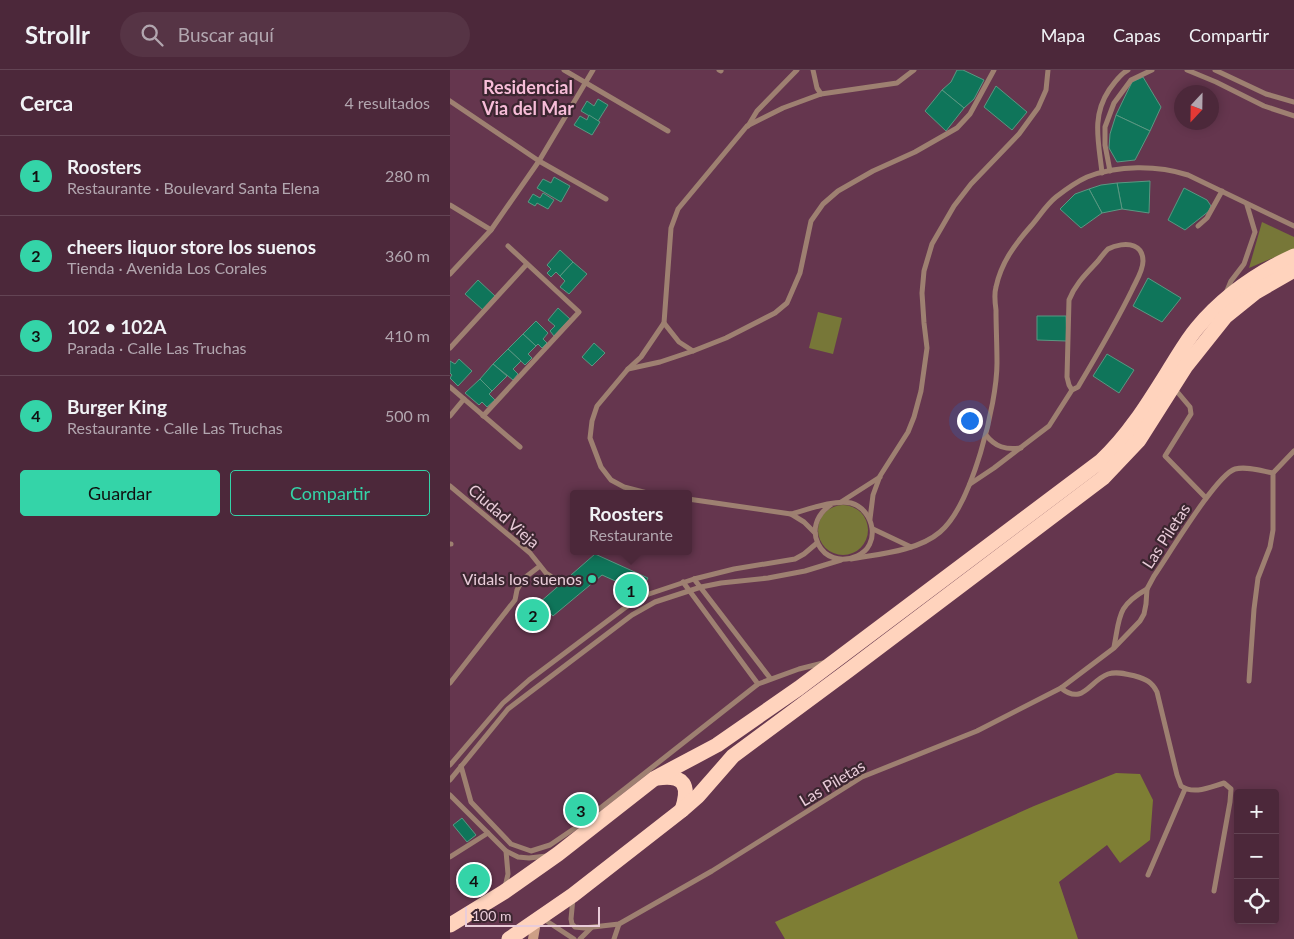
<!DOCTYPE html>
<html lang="es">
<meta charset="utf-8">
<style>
:root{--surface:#4c283a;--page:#563445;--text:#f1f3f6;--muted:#b2a6af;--line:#634454;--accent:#34d4a8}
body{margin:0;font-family:Lato,sans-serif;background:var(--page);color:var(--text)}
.controls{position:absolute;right:15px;bottom:15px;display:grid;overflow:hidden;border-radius:5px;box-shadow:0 2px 12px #0003}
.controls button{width:45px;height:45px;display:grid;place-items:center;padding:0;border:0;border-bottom:1px solid var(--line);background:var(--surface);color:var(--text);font:25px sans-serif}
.compass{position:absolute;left:724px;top:15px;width:45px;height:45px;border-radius:50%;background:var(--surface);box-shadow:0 2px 12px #0003;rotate:202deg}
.scale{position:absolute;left:15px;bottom:12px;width:135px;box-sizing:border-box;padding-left:5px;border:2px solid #e9ccd9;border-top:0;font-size:14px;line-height:18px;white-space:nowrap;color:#e9ccd9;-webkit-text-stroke:4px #3c2630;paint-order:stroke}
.you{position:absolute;left:519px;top:350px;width:18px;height:18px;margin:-12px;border:4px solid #fff;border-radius:50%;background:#1a73e8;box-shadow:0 0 0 8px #1a73e833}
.badge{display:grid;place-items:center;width:32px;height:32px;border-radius:50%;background:var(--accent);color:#111;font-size:16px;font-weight:700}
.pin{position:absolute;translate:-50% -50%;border:2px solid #fff;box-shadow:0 1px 5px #0006}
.popup{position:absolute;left:120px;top:420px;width:122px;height:65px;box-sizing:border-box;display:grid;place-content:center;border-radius:5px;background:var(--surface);filter:drop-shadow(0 1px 4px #0005);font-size:16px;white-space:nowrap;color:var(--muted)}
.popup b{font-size:19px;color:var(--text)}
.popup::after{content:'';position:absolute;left:50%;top:100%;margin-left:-10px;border:10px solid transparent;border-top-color:var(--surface)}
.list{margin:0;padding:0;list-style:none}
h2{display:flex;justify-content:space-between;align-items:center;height:65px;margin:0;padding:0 20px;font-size:21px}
h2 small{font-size:16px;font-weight:400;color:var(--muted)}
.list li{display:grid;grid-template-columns:32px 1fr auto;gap:15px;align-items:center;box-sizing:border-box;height:80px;padding:0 20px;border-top:1px solid var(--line)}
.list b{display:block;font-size:19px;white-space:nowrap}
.list p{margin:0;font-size:16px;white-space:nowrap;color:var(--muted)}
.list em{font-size:16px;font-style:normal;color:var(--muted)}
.actions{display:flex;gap:10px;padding:15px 20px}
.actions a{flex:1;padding:11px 0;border:1px solid var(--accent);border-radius:5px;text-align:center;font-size:18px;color:var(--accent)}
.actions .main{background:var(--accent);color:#111}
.icon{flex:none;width:28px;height:28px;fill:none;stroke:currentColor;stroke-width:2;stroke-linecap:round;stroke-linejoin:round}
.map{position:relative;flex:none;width:844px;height:869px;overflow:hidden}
header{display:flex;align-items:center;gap:30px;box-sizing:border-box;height:70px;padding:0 25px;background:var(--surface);border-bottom:1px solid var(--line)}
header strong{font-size:24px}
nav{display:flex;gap:28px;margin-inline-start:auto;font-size:18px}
.search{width:350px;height:45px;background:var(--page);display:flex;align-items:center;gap:12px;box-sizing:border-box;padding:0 18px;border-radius:28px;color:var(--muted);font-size:19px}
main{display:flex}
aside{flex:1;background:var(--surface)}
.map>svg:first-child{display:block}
</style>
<header>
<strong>Strollr</strong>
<div class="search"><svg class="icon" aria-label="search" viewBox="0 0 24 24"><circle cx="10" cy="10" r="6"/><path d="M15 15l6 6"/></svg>Buscar aquí</div>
<nav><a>Mapa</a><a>Capas</a><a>Compartir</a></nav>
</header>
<main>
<aside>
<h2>Cerca<small>4 resultados</small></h2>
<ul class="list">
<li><span class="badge">1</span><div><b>Roosters</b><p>Restaurante · Boulevard Santa Elena</p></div><em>280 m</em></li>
<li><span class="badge">2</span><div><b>cheers liquor store los suenos</b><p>Tienda · Avenida Los Corales</p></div><em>360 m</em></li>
<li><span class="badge">3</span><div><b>102 • 102A</b><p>Parada · Calle Las Truchas</p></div><em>410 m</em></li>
<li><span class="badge">4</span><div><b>Burger King</b><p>Restaurante · Calle Las Truchas</p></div><em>500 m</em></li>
</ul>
<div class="actions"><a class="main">Guardar</a><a>Compartir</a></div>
</aside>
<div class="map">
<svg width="844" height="869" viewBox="0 0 844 869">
<rect width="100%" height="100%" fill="#65364e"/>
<g fill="#777738">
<polygon points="812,152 844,167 844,179 799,198"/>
<polygon points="368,242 392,248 383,284 359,278"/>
<circle cx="393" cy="460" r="25"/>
</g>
<polygon fill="#7e7e34" points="666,703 690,704 703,730 700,770 670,793 657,775 609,812 628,869 335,869 325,852 584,736"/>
<g fill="#0f755a" stroke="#599882">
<polygon points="507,0 513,0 534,10 524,29 514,38 492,20 501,12"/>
<polygon points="693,7 711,37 700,61 666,45 682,12"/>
<polygon points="546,16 577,42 562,60 534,37"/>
<polygon points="492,20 514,38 496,61 475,41"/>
<polygon points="148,29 158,35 148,51 131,41 137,31 144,36"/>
<polygon points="139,45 150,52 142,65 124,55 130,46 137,50"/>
<polygon points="666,45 700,61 685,90 667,92 659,78 660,64"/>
<polygon points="104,107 120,116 111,132 87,118 93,109 101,113"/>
<polygon points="700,111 699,143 672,139 667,113"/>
<polygon points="667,113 672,139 652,143 639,119 651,115"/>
<polygon points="734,118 757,130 761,136 759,141 735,160 718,150"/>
<polygon points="639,119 652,143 631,158 610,139 625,124"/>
<polygon points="93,123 104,130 98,139 87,133 85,136 78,132 83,124 90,128"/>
<polygon points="110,180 123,192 110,206 106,202 101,207 97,203 101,199 97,195"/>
<polygon points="123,192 137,204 119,224 110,217 115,211 110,206"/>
<polygon points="698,208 731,228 712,252 683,236"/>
<polygon points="28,210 45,226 33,240 15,224"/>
<polygon points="108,238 120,249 104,266 100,261 105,256 98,250"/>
<polygon points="587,246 616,246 617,271 587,270"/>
<polygon points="86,251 98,263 93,269 97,273 92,278 88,274 86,276 73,264"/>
<polygon points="73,264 86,276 78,284 82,288 75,295 58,279"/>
<polygon points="144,273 155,283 142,296 132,287"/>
<polygon points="58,279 71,291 63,299 68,304 63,310 43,294"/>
<polygon points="657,284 684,300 669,323 643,306"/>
<polygon points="9,289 22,301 8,316 0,308 2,305 0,303 0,291 5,294"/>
<polygon points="43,294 57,306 42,321 30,309"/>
<polygon points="30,309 42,321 39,324 45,330 37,337 32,332 29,335 15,323"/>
<polygon points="145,484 198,508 190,522 152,505 103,546 89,533"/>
<polygon points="12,748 26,765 17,772 3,755"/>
<polygon points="33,795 40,803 15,825 7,817"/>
</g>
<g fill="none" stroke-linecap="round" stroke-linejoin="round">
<g stroke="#9e8071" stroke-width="5">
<polyline points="114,0 218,61"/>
<polyline points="269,0 271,1"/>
<polyline points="363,0 367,18 371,24"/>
<polyline points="737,0 766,12 814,36 844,46"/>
<polyline points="765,0 816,24 844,32"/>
<polyline points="0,31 89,91 156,129"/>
<polyline points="298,56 307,41 347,0"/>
<polyline points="660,101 655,75 655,57 664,33 681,10 702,0"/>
<path d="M652,103C649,73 641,47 659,20C664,13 670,4 678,0"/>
<polyline points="0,135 41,160"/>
<polyline points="748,156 757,148 772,121"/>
<polyline points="0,204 41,160 89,91 143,0"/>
<polyline points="776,223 781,211 794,194 805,162 797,135"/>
<polyline points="214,253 229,272 243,281 276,268 325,243 337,233 350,203 361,151 373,134 388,121 423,101 465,82 507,58 520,44 544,0"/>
<polyline points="0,278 77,194"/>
<polyline points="178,299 210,292 243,281"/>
<polyline points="0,317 70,377"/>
<polyline points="724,318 740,337 741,344 715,386 756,428"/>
<polyline points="0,346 14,329"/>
<polyline points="33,346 129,242 58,176"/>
<path d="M536,365C545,377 556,380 571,378"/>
<path d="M520,414L544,398L599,356L622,320L628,317C647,285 666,253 682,220C686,211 693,201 693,191C693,184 691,179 684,176C677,173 665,175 658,179C655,182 651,187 648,191C637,203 625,214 619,230L617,307L619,315L622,320"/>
<polyline points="0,416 80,483 96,503 105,509"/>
<polyline points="201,424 174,417 161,410 151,397 140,368 142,351 147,336 178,299 191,287 214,253 221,158 228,139 297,56 333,38 371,24 447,13 464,0"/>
<polyline points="238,429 341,444 354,452 365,463"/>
<polyline points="391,432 430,407"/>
<path d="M341,444C356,440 386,429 401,433C425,440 431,476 407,486C372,502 347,456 382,434"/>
<polyline points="420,449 423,425 430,406 458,362 464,347 471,321 477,278 474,253 472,223 474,201 482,174 504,136 521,114 569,64 588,38 596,20 598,0"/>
<polyline points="423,459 461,477"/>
<polyline points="0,474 1,474"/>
<path d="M401,489C429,484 468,481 490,462C522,435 547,334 547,293C547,275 546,257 546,240C545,233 544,224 546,217C551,193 565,174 581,156C589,147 596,135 606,127C615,120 626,112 637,107C668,95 707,95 738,105L844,156"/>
<polyline points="244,509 320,608"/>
<polyline points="233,512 308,614"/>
<path d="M664,577C670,546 667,536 697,519"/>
<polyline points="799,611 804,539 808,508 820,477 823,460 823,403 844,381"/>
<polyline points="0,613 65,530 67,520 73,509 90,496"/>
<path d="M611,618C633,636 639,611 658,604C667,601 677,604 685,606C696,609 702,612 707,622L727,705L731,716C744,725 760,717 774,713L781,719L780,732L764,821"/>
<polyline points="0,695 53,633 79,610 176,537 196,525 244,509 284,499 345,489 354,484 367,473"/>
<polyline points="11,696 21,732 61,774 81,781 100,775 125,758 308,614 349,599 373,593"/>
<polyline points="0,710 58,639 182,545 205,532 251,517 271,513 318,508 355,501 391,490"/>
<polyline points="0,725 56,781 68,787 79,788 97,786"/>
<polyline points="0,787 38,763"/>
<polyline points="698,805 735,719"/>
<polyline points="55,817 58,804 56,781"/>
<path d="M123,828L121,849L122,854L125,857L134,858L169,854L262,801L412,707L527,661L611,618L664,578L690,551L694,544L696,534L697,519L704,506C718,486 766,405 785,399C797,396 812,401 823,403"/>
<polyline points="92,848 124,869"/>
<polyline points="130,869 141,858"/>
<polyline points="164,869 169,854"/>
</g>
<polyline stroke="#cd9f86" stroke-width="10" points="83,869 86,852"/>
<g stroke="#ffd3bd" stroke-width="15">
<path d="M207,708C235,704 240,716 232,740"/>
<path d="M0,855L54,822L108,784L205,708L267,675L349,618L651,391C679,365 699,332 719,300C728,286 736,271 747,258C773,227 807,203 844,186"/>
<polyline points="59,869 123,825 232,740 248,726 283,686 399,600 653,408 689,370 736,296 775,247 806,222 844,200"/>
</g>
</g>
<circle fill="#34d4a8" stroke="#3c2630" stroke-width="2" cx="142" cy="509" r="5"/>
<g text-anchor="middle" stroke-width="4.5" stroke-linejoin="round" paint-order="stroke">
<g font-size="16" fill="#e9ccd9" stroke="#3c2630">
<text transform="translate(54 446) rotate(41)" y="6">Ciudad Vieja</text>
<text transform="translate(716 466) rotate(-57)" y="6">Las Piletas</text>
<text transform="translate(382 713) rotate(-31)" y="6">Las Piletas</text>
</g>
<g font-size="16" fill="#e9ccd9" stroke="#3c2630" text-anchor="end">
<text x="132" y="515">Vidals los suenos</text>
</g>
<g font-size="18" font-weight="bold" fill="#f7bdd8" stroke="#3c2630">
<text x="78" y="24">Residencial<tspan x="78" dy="21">Via del Mar</tspan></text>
</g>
</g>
</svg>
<div class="controls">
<button>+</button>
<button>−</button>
<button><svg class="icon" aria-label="locate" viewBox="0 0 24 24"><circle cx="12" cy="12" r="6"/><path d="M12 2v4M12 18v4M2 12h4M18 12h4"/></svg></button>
</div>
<svg class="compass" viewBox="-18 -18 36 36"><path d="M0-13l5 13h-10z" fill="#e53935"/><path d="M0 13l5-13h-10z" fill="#b2a6af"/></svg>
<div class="scale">100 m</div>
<div class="you"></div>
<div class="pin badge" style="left:181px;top:520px">1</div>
<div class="popup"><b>Roosters</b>Restaurante</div>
<div class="pin badge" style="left:83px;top:545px">2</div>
<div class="pin badge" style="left:131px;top:740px">3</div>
<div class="pin badge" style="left:24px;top:810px">4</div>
</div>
</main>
